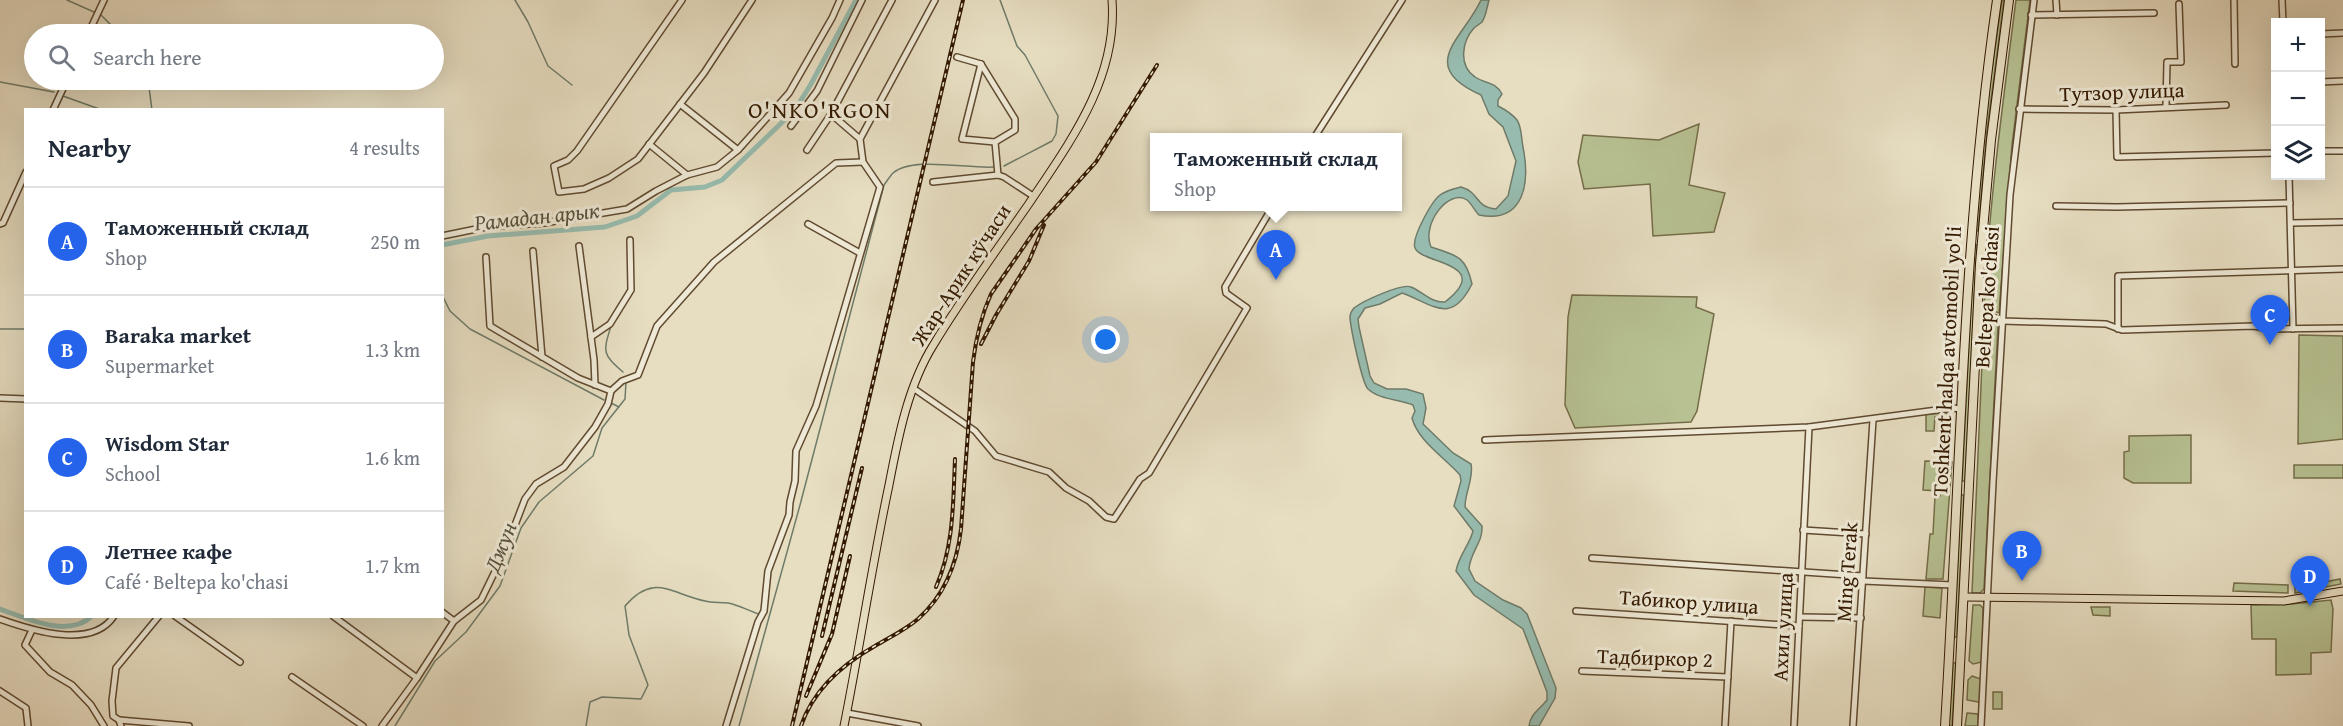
<!DOCTYPE html>
<meta charset="utf-8">
<style>
:root{--surface:#fff;--page:#f2f2f3;--text:#1f2937;--muted:#747a83;--line:#e0e1e3;--accent:#2563eb}
body{margin:0;font-family:"Gentium Book Plus",serif;background:var(--page);color:var(--text)}
.controls{position:absolute;right:18px;top:18px;display:grid;overflow:hidden;border-radius:0px;box-shadow:0 6px 24px #0002}
.controls button{width:54px;height:54px;display:grid;place-items:center;padding:0;border:0;border-bottom:2px solid var(--line);background:var(--surface);color:var(--text);font:30px sans-serif}
.you{position:absolute;left:1106px;top:340px;width:21px;height:21px;margin:-15px;border:4px solid #fff;border-radius:50%;background:#1a73e8;box-shadow:0 0 0 9px #1a73e833}
.badge{display:grid;place-items:center;width:39px;height:39px;border-radius:50%;background:var(--accent);color:#fff;font-size:20px;font-weight:700}
.pin{position:absolute;translate:-50% -50px;filter:drop-shadow(0 2px 3px #0008)}
.pin::after{content:'';position:absolute;top:32px;width:21px;height:18px;background:inherit;clip-path:polygon(0 0,100% 0,50% 100%)}
.popup{position:absolute;left:1150px;top:133px;width:252px;height:78px;box-sizing:border-box;display:grid;place-content:center;border-radius:0px;background:var(--surface);filter:drop-shadow(0 2px 4px #0005);font-size:20px;white-space:nowrap;color:var(--muted)}
.popup b{font-size:22px;color:var(--text)}
.popup::after{content:'';position:absolute;left:50%;top:100%;margin-left:-12px;border:12px solid transparent;border-top-color:var(--surface)}
.list{margin:0;padding:0;list-style:none}
h2{display:flex;justify-content:space-between;align-items:center;height:78px;margin:0;padding:0 24px;font-size:26px}
h2 small{font-size:20px;font-weight:400;color:var(--muted)}
.list li{display:grid;grid-template-columns:39px 1fr auto;gap:18px;align-items:center;box-sizing:border-box;height:108px;padding:0 24px;border-top:2px solid var(--line)}
.list b{display:block;font-size:22px;white-space:nowrap}
.list p{margin:0;font-size:20px;white-space:nowrap;color:var(--muted)}
.list em{font-size:20px;font-style:normal;color:var(--muted)}
.icon{flex:none;width:33px;height:33px;fill:none;stroke:currentColor;stroke-width:2;stroke-linecap:round;stroke-linejoin:round}
.map{position:relative;flex:none;width:2343px;height:726px;overflow:hidden}
.search{position:absolute;background:var(--surface);box-shadow:0 6px 24px #0002;left:24px;top:24px;width:420px;height:66px;display:flex;align-items:center;gap:15px;box-sizing:border-box;padding:0 21px;border-radius:33px;color:var(--muted);font-size:22px}
.panel{position:absolute;background:var(--surface);box-shadow:0 6px 24px #0002;left:24px;top:108px;width:420px;height:510px;border-radius:0px}
.map>svg:first-child{display:block}
</style>
<div class="map">
<svg width="2343" height="726" viewBox="0 0 2343 726">
<rect width="100%" height="100%" fill="#e7dec2"/>
<filter id="stains"><feTurbulence type="fractalNoise" baseFrequency=".00333" numOctaves="4"/><feColorMatrix values="0 0 0 0 .2 0 0 0 0 .09 0 0 0 0 .02 0 0 0 .5 -.17"/></filter>
<radialGradient id="worn" r=".72"><stop offset=".6" stop-color="#630" stop-opacity="0"/><stop offset="1" stop-color="#630" stop-opacity=".3"/></radialGradient>
<g fill="#b7c192" stroke="#756d49" stroke-width="1.5">
<polygon points="2002,0 2004,0 1987,131 1978,231 1975,230 1988,97"/>
<path d="M2016,0H2030L2012,145L1999,313L1984,307C1989,204 2003,102 2016,0Z"/>
<polygon points="1699,124 1689,185 1725,193 1714,232 1653,236 1650,184 1584,189 1578,162 1583,135 1659,140"/>
<polygon points="1974,244 1977,245 1965,481 1962,481"/>
<polygon points="1572,295 1697,297 1696,307 1714,314 1697,411 1691,422 1575,428 1565,405 1568,317"/>
<polygon points="1984,317 1998,326 1984,589 1980,593 1972,593"/>
<polygon points="2299,335 2343,336 2343,439 2298,444"/>
<polygon points="1947,413 1948,418 1935,417 1934,431 1926,431 1926,414"/>
<polygon points="2191,435 2191,483 2133,483 2124,478 2124,452 2129,451 2129,436"/>
<polygon points="1925,461 1952,462 1943,579 1926,579 1930,534 1933,534 1935,496 1940,496 1940,491 1923,490"/>
<rect x="2294" y="465" width="49" height="13"/>
<polygon points="1961,495 1964,495 1957,637 1954,637"/>
<polygon points="2340,579 2341,584 2295,593 2295,585 2310,585"/>
<polygon points="2234,583 2288,585 2288,593 2233,591"/>
<polygon points="1925,587 1942,588 1940,618 1923,616"/>
<polygon points="2331,600 2333,609 2331,652 2311,653 2311,674 2276,675 2276,639 2252,639 2251,605 2292,604"/>
<polygon points="1973,605 1980,605 1983,608 1982,662 1973,664 1969,661"/>
<polygon points="2091,607 2110,607 2110,616 2093,615"/>
<polygon points="1953,663 1956,663 1952,726 1949,726"/>
<polygon points="1972,676 1981,679 1980,701 1978,702 1967,700 1968,680"/>
<rect x="1993" y="692" width="9" height="17"/>
<polygon points="1967,713 1978,714 1979,726 1965,726"/>
</g>
<path fill="#97bcaf" stroke="#6f7b69" stroke-width="1.5" d="M1481,0H1489C1487,7 1486,16 1482,22C1480,24 1476,26 1474,28C1462,41 1458,66 1475,77C1485,84 1495,81 1502,94L1498,100V106C1504,109 1512,114 1517,120C1522,127 1521,138 1523,147C1530,182 1525,224 1479,215C1475,211 1471,203 1467,200C1449,188 1421,224 1431,247C1456,255 1466,256 1472,284C1451,326 1433,304 1402,293L1380,304L1365,308L1358,319L1359,327L1370,376L1374,383L1387,389H1406L1423,394L1426,408L1423,424L1453,453L1471,464C1474,478 1465,492 1465,507L1482,526C1483,543 1470,552 1469,569L1475,581L1503,600L1521,608L1527,614L1556,688L1555,698L1539,726H1529C1530,714 1540,709 1547,700V692L1523,629L1474,595L1456,571C1459,555 1469,546 1473,531L1454,506L1461,481L1460,475C1444,457 1418,441 1412,418L1415,411L1413,405C1399,399 1380,400 1368,389C1362,383 1350,326 1350,316C1351,311 1351,312 1354,308C1363,301 1402,283 1411,287C1423,292 1431,303 1445,302C1495,263 1421,264 1415,248C1411,238 1432,201 1440,195C1447,190 1453,189 1461,187C1481,193 1474,207 1496,209L1508,196L1516,161L1503,127L1489,114L1481,95C1415,66 1464,38 1481,0Z"/>
<g fill="none" stroke-linecap="round" stroke-linejoin="round">
<g stroke="#6f7b69" stroke-width="1.5">
<polyline points="67,0 94,12"/>
<polyline points="515,0 528,22 548,66 572,85"/>
<polyline points="1000,0 1017,46 1025,55 1058,116 1056,134 1052,141 1004,166"/>
<polyline points="100,14 120,34"/>
<polyline points="148,80 152,110"/>
<polyline points="0,82 54,92"/>
<polyline points="63,96 102,110"/>
<polyline points="442,295 450,311 470,329 604,400"/>
<path d="M611,326C603,352 602,354 623,372"/>
<polyline points="0,329 26,329"/>
<polyline points="611,403 619,407"/>
<polyline points="395,726 435,661 466,632 500,586 521,528 539,502 593,456 602,428 625,399 626,382"/>
<path d="M586,726L590,702L602,697L641,699L648,685L629,635L625,606C654,572 671,594 705,601C712,603 720,602 728,603C739,605 749,611 759,614"/>
<path d="M739,726L800,505L884,185C887,181 890,176 893,173C912,156 968,169 994,167"/>
</g>
<g stroke="#97bcaf" stroke-width="5">
<polyline points="442,245 488,236 605,227 637,216 671,190 705,187 722,180 795,110 811,84 856,0"/>
<path d="M0,609C26,618 68,639 92,616"/>
</g>
<g stroke="#604a30" stroke-width="8">
<g id="minor">
<polyline points="682,0 577,151 568,160 554,166 559,192 584,189 609,178 638,159 704,73 752,0"/>
<polyline points="2056,0 2057,15"/>
<polyline points="2234,0 2235,64"/>
<polyline points="2282,0 2283,22"/>
<polyline points="2031,15 2154,13"/>
<polyline points="88,34 104,0"/>
<polyline points="2320,34 2343,33"/>
<polyline points="957,57 981,64 1015,119 1015,130 995,142 998,175"/>
<polyline points="981,64 962,139 995,142"/>
<polyline points="2320,82 2343,81"/>
<polyline points="680,104 738,150"/>
<polyline points="2166,106 2167,62 2181,62 2179,4"/>
<polyline points="2019,109 2116,110 2226,105"/>
<polyline points="53,110 67,80"/>
<polyline points="2116,110 2117,157 2276,153"/>
<polyline points="831,114 860,139"/>
<polyline points="791,126 817,91 862,0"/>
<polyline points="1314,138 1402,0"/>
<polyline points="649,144 687,175"/>
<polyline points="807,150 831,114 892,0"/>
<polyline points="2320,151 2343,151"/>
<polyline points="2289,176 2293,329"/>
<polyline points="933,182 998,175 1004,177 1033,196"/>
<polyline points="2056,206 2117,207 2290,203"/>
<polyline points="2291,223 2343,222"/>
<polyline points="0,224 3,223 26,172"/>
<polyline points="808,224 860,253"/>
<polyline points="442,236 486,227 544,223 627,209 656,191 687,175 717,167 738,150 789,93 832,18 840,0"/>
<polyline points="579,246 594,360 595,385"/>
<polyline points="533,251 542,357"/>
<polyline points="486,257 490,326 578,378 611,391"/>
<polyline points="1979,311 2002,321 2106,324 2122,330 2254,326 2270,329 2343,328"/>
<polyline points="2118,329 2118,276 2343,269"/>
<polyline points="591,337 610,324 631,290 630,240"/>
<polyline points="913,388 975,431 996,456 1049,472 1066,488 1089,501 1106,517 1114,519 1140,479 1149,473 1247,308 1226,293 1225,287 1273,206"/>
<polyline points="0,398 26,399"/>
<polyline points="1485,440 1809,427 1952,408 1962,409"/>
<polyline points="1803,530 1866,534"/>
<polyline points="1592,558 1863,576"/>
<polyline points="1863,581 1953,585"/>
<polyline points="1576,611 1799,626"/>
<polyline points="442,612 454,621"/>
<polyline points="175,616 240,662"/>
<polyline points="333,616 417,678"/>
<polyline points="1800,617 1861,618"/>
<path d="M0,619C31,630 92,650 114,616"/>
<polyline points="32,630 25,645 50,672 72,685 91,705 104,726"/>
<polyline points="1582,671 1728,677"/>
<polyline points="292,677 363,726"/>
<polyline points="0,691 26,708 28,726"/>
<polyline points="847,713 918,726"/>
<polyline points="119,720 189,726"/>
<polyline points="121,726 119,720 113,716 112,701 116,668 159,616"/>
<polyline points="382,726 417,678 454,621 481,600 505,551 525,499 536,484 564,467 595,427 608,404 611,391 622,381 638,375 657,326 714,262 836,163 863,162"/>
<polyline points="726,726 758,622 764,611 768,571 789,515 790,502 795,481 796,451 816,406 880,187 863,162 860,139 935,0"/>
<polyline points="1725,726 1731,621"/>
<polyline points="1794,726 1809,427"/>
<polyline points="1853,726 1873,420"/>
<polyline points="1981,726 1993,482 2010,195 2034,0"/>
</g>
</g>
<g stroke="#331900" stroke-width="9">
<g id="major">
<polyline points="1965,597 2284,601 2343,591"/>
<path d="M844,726C860,646 872,565 889,485C898,438 908,385 934,344C963,296 996,251 1028,205C1070,142 1118,79 1112,0"/>
</g>
</g>
<g stroke="#331900" stroke-width="10">
<g id="highway">
<path d="M1945,726C1960,484 1962,241 1997,0"/>
<polyline points="1957,726 1980,264 1991,140 2009,0"/>
</g>
</g>
<use href="#minor" stroke="#efead7" stroke-width="5"/>
<use href="#major" stroke="#e7dec2" stroke-width="7"/>
<use href="#highway" stroke="#e7dec2" stroke-width="8"/>
<g stroke="#331900" stroke-width="4">
<g id="rail">
<polyline points="981,344 996,315 1029,261 1044,225"/>
<path d="M936,587C954,546 953,503 955,459"/>
<polyline points="822,636 862,468"/>
<polyline points="806,696 832,634 850,556"/>
<polyline points="792,726 963,0"/>
<path d="M801,726C813,690 843,664 875,646C890,637 905,630 918,619C945,595 957,564 961,529L973,362C976,338 981,316 991,294L1036,229L1096,162L1157,65"/>
</g>
</g>
<use href="#rail" stroke="#efead7" stroke-width="1.5" stroke-dasharray="4.5" stroke-linecap="butt"/>
</g>
<g text-anchor="middle" stroke-width="6" stroke-linejoin="round" paint-order="stroke">
<g font-size="21" fill="#331900" stroke="#efead7">
<text transform="translate(2122 92) rotate(-2)" y="7">Тутзор улица</text>
<text transform="translate(961 275) rotate(-57)" y="7">Жар-Арик кўчаси</text>
<text transform="translate(1987 297) rotate(-86)" y="7">Beltepa ko'chasi</text>
<text transform="translate(1947 361) rotate(-87)" y="7">Toshkent halqa avtomobil yo'li</text>
<text transform="translate(1847 572) rotate(-86)" y="7">Ming Terak</text>
<text transform="translate(1689 602) rotate(4)" y="7">Табикор улица</text>
<text transform="translate(1783 627) rotate(-87)" y="7">Ахил улица</text>
<text transform="translate(1655 658) rotate(2)" y="7">Тадбиркор 2</text>
</g>
<g font-size="22" font-style="italic" fill="#56523d" stroke="#efead7">
<text transform="translate(537 216) rotate(-6)" y="8">Рамадан арык</text>
<text transform="translate(500 547) rotate(-68)" y="8">Джун</text>
</g>
<g font-size="24" letter-spacing="1.5" fill="#331900" stroke="#efead7">
<text x="820" y="118">O'NKO'RGON</text>
</g>
</g>
<rect width="100%" height="100%" filter="url(#stains)"/>
<rect width="100%" height="100%" fill="url(#worn)"/>
</svg>
<div class="controls">
<button>+</button>
<button>−</button>
<button><svg class="icon" aria-label="layers" viewBox="0 0 24 24"><path d="M12 4l9 5-9 5-9-5zM3 14l9 5 9-5"/></svg></button>
</div>
<div class="you"></div>
<div class="pin badge" style="left:1276px;top:280px">A</div>
<div class="popup"><b>Таможенный склад</b>Shop</div>
<div class="pin badge" style="left:2022px;top:581px">B</div>
<div class="pin badge" style="left:2270px;top:345px">C</div>
<div class="pin badge" style="left:2310px;top:606px">D</div>
<div class="search"><svg class="icon" aria-label="search" viewBox="0 0 24 24"><circle cx="10" cy="10" r="6"/><path d="M15 15l6 6"/></svg>Search here</div>
<section class="panel">
<h2>Nearby<small>4 results</small></h2>
<ul class="list">
<li><span class="badge">A</span><div><b>Таможенный склад</b><p>Shop</p></div><em>250 m</em></li>
<li><span class="badge">B</span><div><b>Baraka market</b><p>Supermarket</p></div><em>1.3 km</em></li>
<li><span class="badge">C</span><div><b>Wisdom Star</b><p>School</p></div><em>1.6 km</em></li>
<li><span class="badge">D</span><div><b>Летнее кафе</b><p>Café · Beltepa ko'chasi</p></div><em>1.7 km</em></li>
</ul>
</section>
</div>
